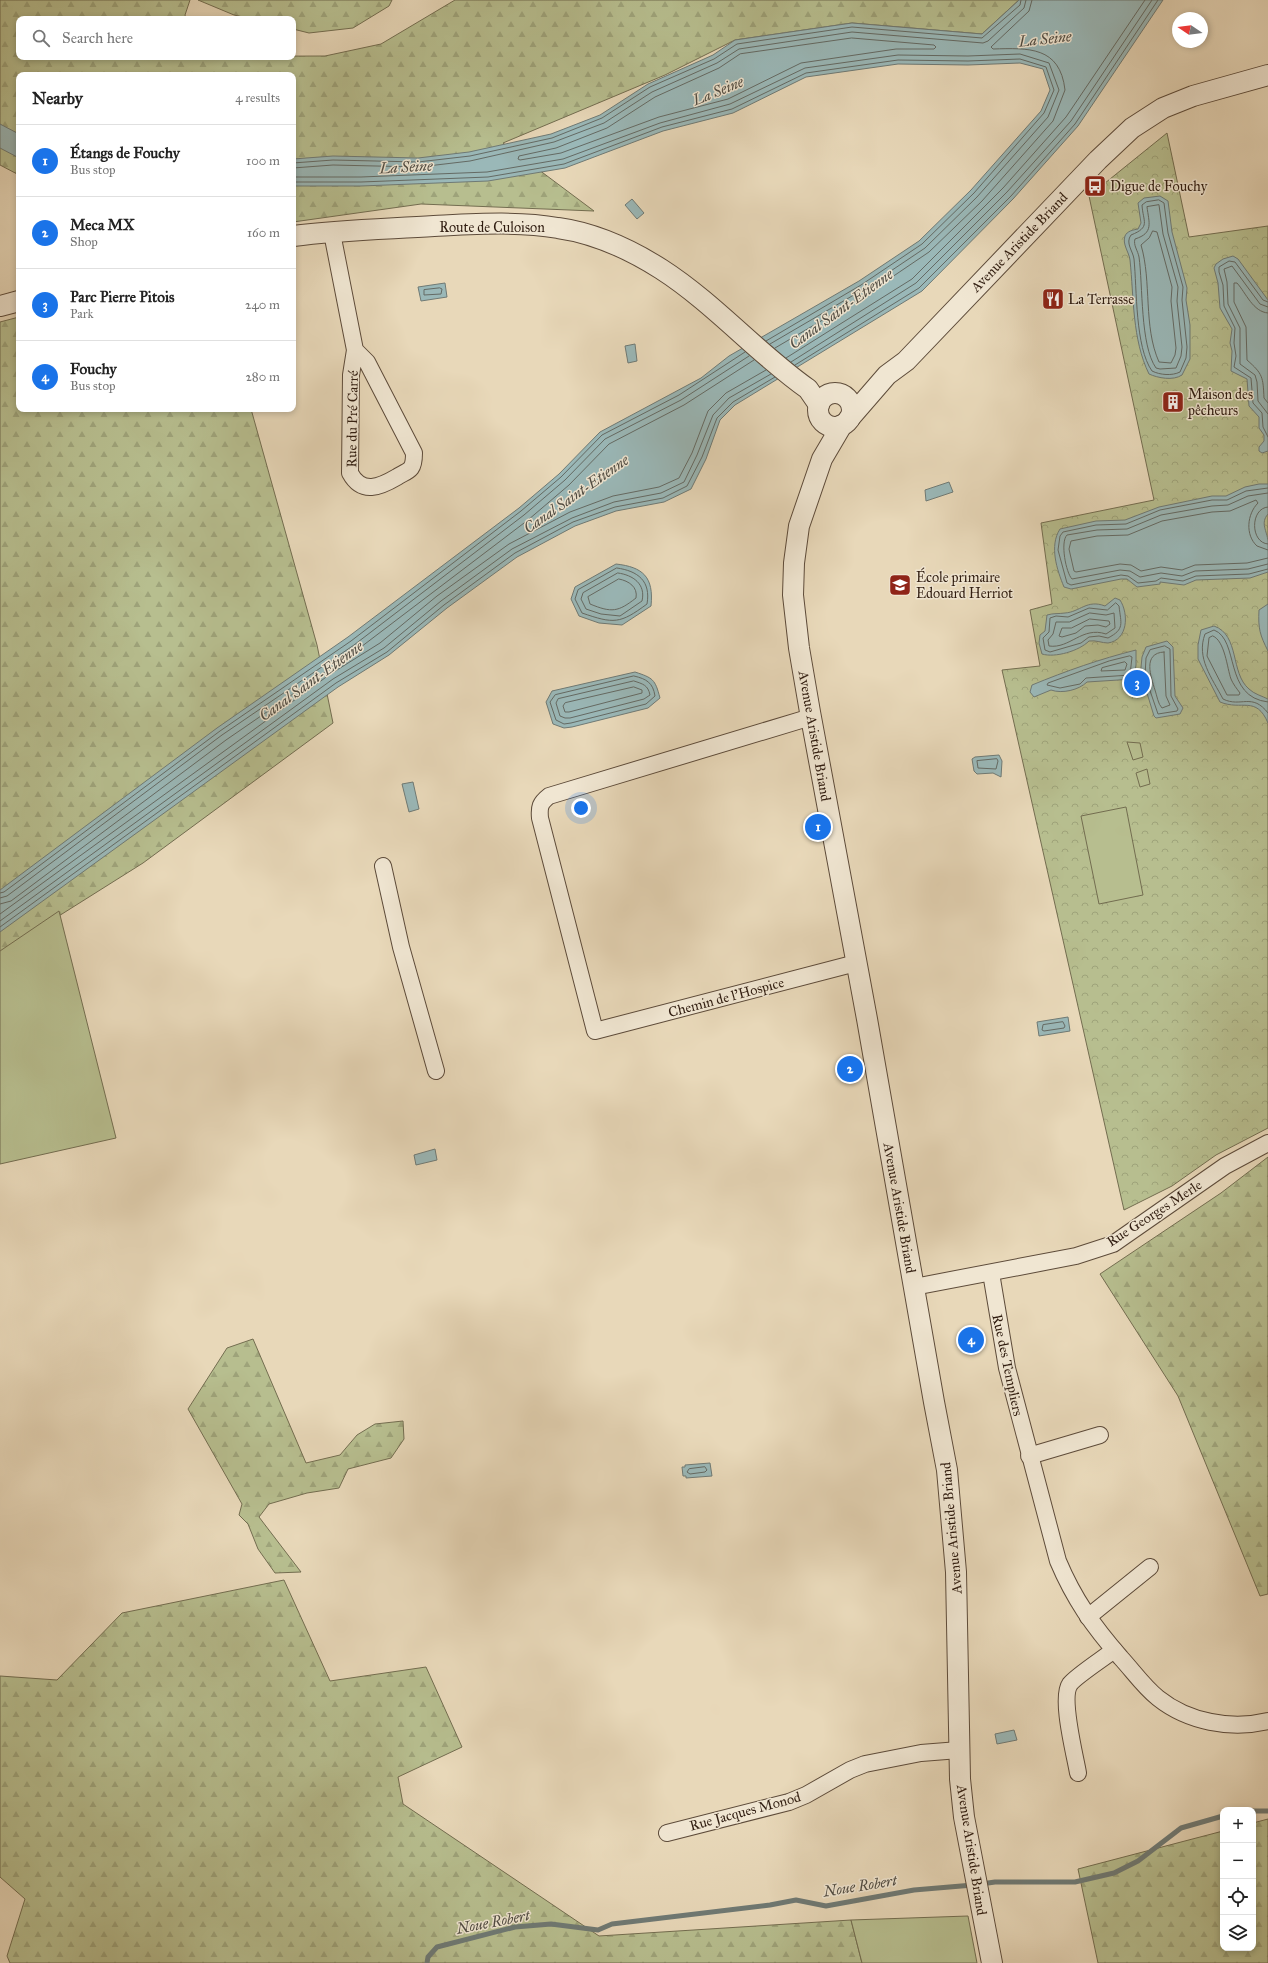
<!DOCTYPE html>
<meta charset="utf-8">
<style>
:root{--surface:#fff;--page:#f6f6f6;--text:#222;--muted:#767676;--line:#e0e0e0;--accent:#1a73e8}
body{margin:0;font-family:"IM FELL Great Primer",serif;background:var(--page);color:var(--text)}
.controls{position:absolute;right:12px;bottom:12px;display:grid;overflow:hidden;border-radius:8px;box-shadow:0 2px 6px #0003}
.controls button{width:36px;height:36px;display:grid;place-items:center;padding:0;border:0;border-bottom:1px solid var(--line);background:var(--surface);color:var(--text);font:20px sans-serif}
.compass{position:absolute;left:1172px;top:12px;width:36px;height:36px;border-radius:50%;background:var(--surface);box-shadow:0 2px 6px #0003;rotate:283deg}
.you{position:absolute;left:581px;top:808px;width:14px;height:14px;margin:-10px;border:3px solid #fff;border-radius:50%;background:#1a73e8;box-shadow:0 0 0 6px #1a73e833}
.badge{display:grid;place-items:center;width:26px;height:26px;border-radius:50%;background:var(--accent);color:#fff;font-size:13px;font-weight:700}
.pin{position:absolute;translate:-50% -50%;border:2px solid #fff;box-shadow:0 1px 4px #0006}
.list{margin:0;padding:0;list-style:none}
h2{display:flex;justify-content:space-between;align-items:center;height:52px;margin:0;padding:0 16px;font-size:17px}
h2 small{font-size:13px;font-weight:400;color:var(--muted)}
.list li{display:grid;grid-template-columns:26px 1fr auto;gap:12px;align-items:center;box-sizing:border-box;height:72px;padding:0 16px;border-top:1px solid var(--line)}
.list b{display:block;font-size:15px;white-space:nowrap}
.list p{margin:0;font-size:13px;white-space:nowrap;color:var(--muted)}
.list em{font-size:13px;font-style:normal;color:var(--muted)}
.icon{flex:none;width:22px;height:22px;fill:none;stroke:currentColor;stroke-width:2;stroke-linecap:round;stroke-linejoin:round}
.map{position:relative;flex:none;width:1268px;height:1963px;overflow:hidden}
.search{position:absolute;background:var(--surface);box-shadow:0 2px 6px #0003;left:16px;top:16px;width:280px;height:44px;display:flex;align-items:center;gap:10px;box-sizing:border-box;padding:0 14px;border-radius:8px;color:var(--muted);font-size:15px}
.panel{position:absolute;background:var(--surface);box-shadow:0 2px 6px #0003;left:16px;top:72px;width:280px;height:340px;border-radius:8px}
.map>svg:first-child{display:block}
</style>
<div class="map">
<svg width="1268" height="1963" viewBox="0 0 1268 1963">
<defs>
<pattern id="forest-firs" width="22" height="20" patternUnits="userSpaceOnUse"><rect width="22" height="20" fill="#b7be8f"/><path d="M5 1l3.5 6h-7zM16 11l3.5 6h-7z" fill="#9ea37a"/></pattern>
<pattern id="park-crowns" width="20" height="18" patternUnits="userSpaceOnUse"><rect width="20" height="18" fill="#b7be8f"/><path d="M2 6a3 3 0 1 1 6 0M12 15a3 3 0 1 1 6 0" fill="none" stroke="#9ea37a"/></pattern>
</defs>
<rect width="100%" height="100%" fill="#e8d8b9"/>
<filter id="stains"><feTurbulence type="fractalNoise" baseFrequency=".005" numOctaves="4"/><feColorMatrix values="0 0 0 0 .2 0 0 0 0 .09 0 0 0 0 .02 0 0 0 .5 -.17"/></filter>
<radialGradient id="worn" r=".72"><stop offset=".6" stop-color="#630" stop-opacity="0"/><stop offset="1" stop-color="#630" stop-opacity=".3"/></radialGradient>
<g fill="url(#forest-firs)" stroke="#736d50">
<polygon points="0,0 190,0 185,15 186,19 19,19 19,57 325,56 381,44 455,0 1019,0 982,34 852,23 735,40 665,75 503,143 594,211 421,204 293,222 293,75 19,75 19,175 0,165"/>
<polygon points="198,0 392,0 389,6 353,28 309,33 293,29 293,19 252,19 234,15"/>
<polygon points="19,317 19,409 251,409 317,645 333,723 143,863 0,953 0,322"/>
<polygon points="1268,1157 1268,1594 1260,1596 1178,1396 1100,1274 1221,1193"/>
<polygon points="253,1339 306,1463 340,1455 357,1435 375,1424 403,1421 404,1439 391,1458 348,1469 339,1488 307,1493 269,1504 259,1517 301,1572 275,1573 258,1549 248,1524 239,1515 242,1504 188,1409 227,1348"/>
<polygon points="284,1580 330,1681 426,1667 462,1747 398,1777 403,1804 599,1936 851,1920 862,1963 10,1963 7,1956 25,1899 0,1877 0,1676 57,1680 122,1613"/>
<polygon points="1268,1819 1268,1963 1098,1963 1078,1869 1223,1831 1223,1948 1253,1948 1253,1823"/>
</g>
<polygon fill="url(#park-crowns)" stroke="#736d50" points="1167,133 1189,237 1268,226 1268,1128 1216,1155 1172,1186 1124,1210 1002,670 1040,666 1030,610 1052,604 1041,523 1154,500 1089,196"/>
<g fill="#b7be8f" stroke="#736d50">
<polygon points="1127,742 1140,743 1143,757 1133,760"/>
<polygon points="1147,769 1150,784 1140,787 1136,773"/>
<polygon points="1126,807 1143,895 1099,904 1081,816"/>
<polygon points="59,911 116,1138 0,1164 0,951"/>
<polygon points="968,1916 977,1963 862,1963 851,1920"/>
</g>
<g fill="#9ab8b8" stroke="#6f7a75">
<polygon points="1019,0 1163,0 1078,126 1013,199 922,291 735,405 720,420 706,459 691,489 664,502 616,511 575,526 517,557 447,608 389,655 338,687 0,932 0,890 217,728 348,637 519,508 559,474 600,432 701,378 729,356 859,281 919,241 971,190 1041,111 1050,90 1043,69 1020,63 968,65 898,64 806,77 733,113 663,131 565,168 488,181 361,186 293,186 293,159 333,156 418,158 469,152 551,134 600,115 648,84 713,55 735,40 852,23 982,34"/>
<polygon points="0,124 19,134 19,158 0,148"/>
<path d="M1160,196L1168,201L1172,232L1187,288L1186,300L1190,325V359L1182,375C1173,381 1158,378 1149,374C1132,339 1134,298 1130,260C1129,252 1122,244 1125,236C1127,231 1133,230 1138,229L1141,223L1138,203L1144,198Z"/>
<polygon points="632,199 644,213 637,219 625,205"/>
<polygon points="1233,256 1238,259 1268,300 1268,451 1262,453 1259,451 1259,447 1264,441 1264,435 1259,428 1259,417 1249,406 1247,379 1231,371 1232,351 1230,343 1232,329 1220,308 1218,283 1214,268 1216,264 1223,259"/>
<polygon points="445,283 447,297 421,301 418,287"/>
<polygon points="635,344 637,361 628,363 625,346"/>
<polygon points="949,482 953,492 926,501 925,490"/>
<path d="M1259,484H1268V514C1260,523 1267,531 1268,541C1268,551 1268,563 1268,572L1250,578L1196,580L1184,585L1160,582V584L1137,587L1127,579H1121L1071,589L1064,587C1057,570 1049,546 1060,529L1096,521L1125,520L1159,507L1212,496H1226L1245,487Z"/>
<path d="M616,564C643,567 654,577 651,606L622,625L599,623L579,616L571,599L575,587Z"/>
<path d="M1115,598L1120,600C1129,614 1128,640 1108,643C1102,643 1096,640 1089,641C1079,651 1055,658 1042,654L1039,643L1040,635L1045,631L1047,615C1054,613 1058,614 1065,613C1080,612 1087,599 1105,606Z"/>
<path d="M1268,604V651C1260,635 1258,629 1259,610Z"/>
<path d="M1214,626C1240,635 1230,673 1249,689C1254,694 1262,696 1268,699V723C1256,695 1242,711 1220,702L1198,659V645L1201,630Z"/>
<polygon points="1167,641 1173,647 1175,696 1183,708 1180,714 1156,718 1154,716 1143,680 1140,678 1142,657 1146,647"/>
<path d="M1136,650V665L1134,679L1087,682C1079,690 1062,694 1051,690L1034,697L1030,692L1032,685C1066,671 1100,659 1136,650Z"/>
<path d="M635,672C653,678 655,679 660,698L648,708L572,727L564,728L553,724L546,702L552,691Z"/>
<polygon points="999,755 1002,761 1001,777 993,773 977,774 974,771 972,759 975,757"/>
<polygon points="413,782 419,809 409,812 402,784"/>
<polygon points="1068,1017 1070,1031 1039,1036 1037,1022"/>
<polygon points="435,1149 437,1160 416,1165 414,1155"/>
<polygon points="710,1463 712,1476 686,1478 686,1476 683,1476 682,1467 685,1467 685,1465"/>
<polygon points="1014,1730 1017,1740 997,1744 995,1734"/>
</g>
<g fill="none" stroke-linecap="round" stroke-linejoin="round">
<g stroke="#646a64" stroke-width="1">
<polygon points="852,38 934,45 936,47 934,49 896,49 801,63 728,99 659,117 561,153 520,160 518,159 519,156 556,148 607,128 655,97 719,68 740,54"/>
<polyline points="293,163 333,160 418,162 470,156 552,138 602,118 650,87 714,59 737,44 852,27 982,38 1020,5 1021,0"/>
<polyline points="293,168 333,165 419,167 470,161 554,142 604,123 652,92 717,63 739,49 852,32 983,43 988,41 1024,8 1026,0"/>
<polyline points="293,177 361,177 487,172 563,159 660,123 730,104 805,68 898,55 968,56 1020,54 1049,63 1059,90 1048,117 977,197 925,248 864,289 770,344"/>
<polyline points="293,182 361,182 488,177 564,164 662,127 732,109 806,73 898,60 968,61 1020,59 1046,67 1054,90 1044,113 974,193 922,244 861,285 766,341"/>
<path d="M1159,200L1164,203L1168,233L1183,287L1182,300L1187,347L1186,358L1180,372C1172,376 1160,375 1152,371C1135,347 1137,289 1134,259C1133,251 1125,243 1131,235C1151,227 1143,222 1142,205L1146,202Z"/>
<path d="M1159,205L1163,234L1178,287L1177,301L1182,347L1181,356L1176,368L1160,369L1156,368C1140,345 1143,285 1139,257C1138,251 1133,245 1135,239C1154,233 1149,223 1147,207Z"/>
<path d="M1153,231L1157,232L1172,287L1171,301L1176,348L1175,355L1171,363L1159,362C1143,326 1152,282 1141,245L1149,238Z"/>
<polygon points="440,288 442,289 441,294 424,295 424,290"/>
<polyline points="1268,302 1263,300 1235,262 1229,261 1219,267 1219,272 1223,285 1224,306 1235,328 1234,343 1236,356 1234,367 1251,378 1253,403 1262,413 1263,427 1268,437"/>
<polyline points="1268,307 1260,304 1232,266 1224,269 1227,282 1228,304 1240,328 1240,364 1255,375 1257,382 1258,401 1268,414"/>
<path d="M1268,313C1253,312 1246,293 1237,283H1234V302L1246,327L1247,360C1263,374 1263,377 1264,398L1268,403"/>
<path d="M775,348L867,294L929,252L982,201L1053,121L1065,90C1060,46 1028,48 993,49L991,47L1029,11L1032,0"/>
<polyline points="786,358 912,279 1003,188 1066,117 1145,0"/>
<polyline points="791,362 916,283 1007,192 1071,121 1152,0"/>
<polyline points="795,365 919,288 1011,196 1075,124 1158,0"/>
<polyline points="1268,488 1246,491 1227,500 1212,500 1160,510 1126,524 1096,525 1063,532 1060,536 1058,550 1067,583 1071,585 1121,575 1128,576 1138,583 1156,581 1161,578 1183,581 1196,576 1249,574 1268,569"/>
<path d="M1268,493L1248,496L1228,505L1212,506L1161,515L1127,529L1097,530L1067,535C1060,542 1066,573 1072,579L1120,570L1130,571L1140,577L1161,573L1182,576L1195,571L1248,569L1268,564"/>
<path d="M1268,507C1250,508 1250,543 1268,544"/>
<path d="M1268,550L1257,546C1245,535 1247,514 1258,503L1256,500L1230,511L1212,512L1162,521L1128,535L1097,536L1071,541L1069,549L1074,571L1076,572L1120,564L1131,565L1141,571L1161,567L1182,570L1195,565L1247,563L1268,558"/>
<path d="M617,568C638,571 651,581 647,604C620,624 614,624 582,613L575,599L578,590Z"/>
<path d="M618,573C633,575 646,584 642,601L620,616L601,614L586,609L581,599L583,593Z"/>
<path d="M619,579C629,581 638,587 636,598C618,612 612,613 590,604L588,597Z"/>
<path d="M1116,603L1119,606C1121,624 1125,629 1108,638L1099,636L1089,637L1081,643L1050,652L1045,650L1043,638L1049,632L1050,618L1056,616L1068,617L1089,608L1107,610Z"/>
<path d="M1090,613L1106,615L1114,613L1115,628L1106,634C1082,626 1070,649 1049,646L1048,640L1053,634L1056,622H1069Z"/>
<polygon points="1090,619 1109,621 1110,624 1106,627 1098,625 1085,626 1076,633 1062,637 1059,636 1062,628 1071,628"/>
<path d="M1213,636C1225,641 1227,668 1231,679C1233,684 1237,689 1240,693L1239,695H1227L1207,656L1209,638Z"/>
<polygon points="1165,646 1170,649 1171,696 1178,709 1177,711 1158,714 1145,676 1146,658 1150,650"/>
<path d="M1164,652L1166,696L1170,705L1162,708C1158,704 1157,696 1155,690C1151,677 1142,653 1164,652Z"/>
<polygon points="1130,656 1132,657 1130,675 1086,678 1080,684 1060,688 1047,685 1048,683 1109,661"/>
<polygon points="1125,662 1127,664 1125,670 1101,671 1102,668"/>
<path d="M634,676C647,679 653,683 655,696L646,704L571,723L564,724L556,720L550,702L555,695Z"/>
<path d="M634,681C643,684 648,685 650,695L644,699L570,718H565L560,716L556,703L558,699Z"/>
<polygon points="634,687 642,690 642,693 569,712 565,712 563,706 565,703"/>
<path d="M1268,702C1223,697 1240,640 1214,630L1205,634C1196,658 1212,678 1223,699C1241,708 1252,692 1268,713"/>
<polygon points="997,759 998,761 996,769 978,768 977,761"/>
<polyline points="0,893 4,892 220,731 351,641 521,511 561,477 602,435 679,395 745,352"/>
<polyline points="0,898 7,896 222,735 354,645 524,515 565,480 605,439 681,400 749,356"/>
<polyline points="0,904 11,901 226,740 357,650 528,520 569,485 609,444 684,405 754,360"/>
<polyline points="0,914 329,675 380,643 437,596 509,544 570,512 613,496 659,487 679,478 692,453 708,411 726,393 766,370"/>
<polyline points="0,921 333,679 384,648 441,601 512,549 572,518 614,502 661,493 684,482 697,455 713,415 729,398 771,374"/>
<polyline points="0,927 336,683 387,652 444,605 515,553 573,522 615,507 663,498 687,486 702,457 717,418 733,402 775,377"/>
<polygon points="1063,1022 1065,1026 1064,1028 1044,1031 1042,1030 1043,1025"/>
<polygon points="705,1467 707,1470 705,1472 690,1474 687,1472 689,1469"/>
</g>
<g stroke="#6f7a75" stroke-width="5">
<polyline points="1253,1811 1268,1811"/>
<polyline points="981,1884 995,1882 1075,1882 1114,1873 1138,1861 1181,1828 1223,1816"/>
<polyline points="427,1963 428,1957 437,1947 515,1927 551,1924 598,1930 612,1924 770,1905 796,1900 826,1906 914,1890 973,1885"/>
</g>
<g stroke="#5d4b3a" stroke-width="18">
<g id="minor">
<path d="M332,233L355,350L351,375L350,473C362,495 380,487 397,477C401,474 408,472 411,468C414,464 414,458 414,453L367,362L355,350"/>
<path d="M811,717L549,796C540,803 539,807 540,818L595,1031L856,963"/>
<polyline points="383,866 401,947 436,1071"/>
<path d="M991,1273L1007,1368L1058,1561C1074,1599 1093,1626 1121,1658C1133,1671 1144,1687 1158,1698C1188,1722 1231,1730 1268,1721"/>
<polyline points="914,1287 1076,1256 1113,1244 1225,1166 1268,1143"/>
<polyline points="1029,1456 1100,1435"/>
<polyline points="1088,1617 1150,1567"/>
<path d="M1078,1773C1075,1755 1060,1698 1070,1684C1076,1676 1104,1658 1114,1650"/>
<polyline points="667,1833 789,1802 806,1795 850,1770 865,1764 921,1753 959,1750"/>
</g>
</g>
<g stroke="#5d4b3a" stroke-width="22">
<g id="tertiary">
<path d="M293,236C340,230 387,229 434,226C475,224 518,221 558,228C594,233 631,250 661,269C714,303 757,353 808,389L819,405"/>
<polyline points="0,306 19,301"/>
<circle cx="835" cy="410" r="17"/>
<polyline points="848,420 887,375 906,361 1098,160 1132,128 1163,108 1193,96 1268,75"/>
<polyline points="842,425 822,459 799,526 794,563 793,595 799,648 810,712 867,1019 934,1402 947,1470 956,1572 960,1779 964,1817 992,1963"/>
</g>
</g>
<use href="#minor" stroke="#f0e6d2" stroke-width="16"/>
<use href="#tertiary" stroke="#f0e6d2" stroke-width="20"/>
</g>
<defs>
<g id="bus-square" transform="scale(1.15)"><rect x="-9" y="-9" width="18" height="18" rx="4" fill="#8f2418" stroke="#f0e6d2"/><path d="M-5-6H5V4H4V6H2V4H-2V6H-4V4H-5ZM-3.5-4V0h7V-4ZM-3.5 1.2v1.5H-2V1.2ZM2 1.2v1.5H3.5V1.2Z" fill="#fff"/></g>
<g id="restaurant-square" transform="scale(1.15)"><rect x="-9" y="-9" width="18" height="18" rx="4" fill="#8f2418" stroke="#f0e6d2"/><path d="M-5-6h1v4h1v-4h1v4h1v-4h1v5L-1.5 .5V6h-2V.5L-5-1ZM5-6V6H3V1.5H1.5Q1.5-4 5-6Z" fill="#fff"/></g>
<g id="building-square" transform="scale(1.15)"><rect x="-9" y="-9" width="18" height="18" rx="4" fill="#8f2418" stroke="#f0e6d2"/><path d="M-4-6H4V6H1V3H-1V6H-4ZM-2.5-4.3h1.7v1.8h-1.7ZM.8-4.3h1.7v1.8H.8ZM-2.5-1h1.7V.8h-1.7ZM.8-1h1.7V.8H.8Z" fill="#fff"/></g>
<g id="school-square" transform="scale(1.15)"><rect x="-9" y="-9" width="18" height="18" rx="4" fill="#8f2418" stroke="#f0e6d2"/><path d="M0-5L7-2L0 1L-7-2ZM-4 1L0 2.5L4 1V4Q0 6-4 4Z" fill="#fff"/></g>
</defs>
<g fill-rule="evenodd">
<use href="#bus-square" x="1095" y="186"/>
<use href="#restaurant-square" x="1053" y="299"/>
<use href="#building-square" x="1173" y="402"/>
<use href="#school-square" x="900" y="585"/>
</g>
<g text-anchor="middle" stroke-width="3" stroke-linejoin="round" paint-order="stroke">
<g font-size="14" fill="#2f1c10" stroke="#f0e6d2" text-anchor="start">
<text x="1110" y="191">Digue de Fouchy</text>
<text x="1068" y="304">La Terrasse</text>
<text x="1188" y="399">Maison des<tspan x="1188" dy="16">pêcheurs</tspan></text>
<text x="916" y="582">École primaire<tspan x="916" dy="16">Edouard Herriot</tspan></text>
</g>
<g font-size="14" fill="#2f1c10" stroke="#f0e6d2">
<text x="492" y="232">Route de Culoison</text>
<text transform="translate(1019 242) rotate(-46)" y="5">Avenue Aristide Briand</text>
<text transform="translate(352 419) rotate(-89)" y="5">Rue du Pré Carré</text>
<text transform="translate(815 736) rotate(80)" y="5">Avenue Aristide Briand</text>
<text transform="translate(726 997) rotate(-15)" y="5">Chemin de l'Hospice</text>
<text transform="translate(900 1208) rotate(80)" y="5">Avenue Aristide Briand</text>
<text transform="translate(1154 1213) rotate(-33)" y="5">Rue Georges Merle</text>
<text transform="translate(1008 1365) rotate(78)" y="5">Rue des Templiers</text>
<text transform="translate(951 1528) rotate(-95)" y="5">Avenue Aristide Briand</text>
<text transform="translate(745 1811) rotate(-15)" y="5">Rue Jacques Monod</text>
<text transform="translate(972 1850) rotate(81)" y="5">Avenue Aristide Briand</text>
</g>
<g font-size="15" font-style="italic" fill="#4f4b42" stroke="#f0e6d2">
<text transform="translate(1045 39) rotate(-6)" y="5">La Seine</text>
<text transform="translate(718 91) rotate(-22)" y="5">La Seine</text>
<text transform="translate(406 167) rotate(-3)" y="5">La Seine</text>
<text transform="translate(841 309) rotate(-36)" y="5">Canal Saint-Etienne</text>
<text transform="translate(576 494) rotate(-35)" y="5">Canal Saint-Etienne</text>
<text transform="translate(311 681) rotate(-36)" y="5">Canal Saint-Etienne</text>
<text transform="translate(860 1886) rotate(-9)" y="5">Noue Robert</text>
<text transform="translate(493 1922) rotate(-11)" y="5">Noue Robert</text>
</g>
</g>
<rect width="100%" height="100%" filter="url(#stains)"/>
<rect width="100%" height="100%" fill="url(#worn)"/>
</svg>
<div class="controls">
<button>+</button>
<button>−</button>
<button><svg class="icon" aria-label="locate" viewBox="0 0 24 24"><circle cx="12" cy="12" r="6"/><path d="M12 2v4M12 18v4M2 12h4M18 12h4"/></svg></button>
<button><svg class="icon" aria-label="layers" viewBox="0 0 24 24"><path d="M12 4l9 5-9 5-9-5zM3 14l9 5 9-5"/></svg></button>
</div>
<svg class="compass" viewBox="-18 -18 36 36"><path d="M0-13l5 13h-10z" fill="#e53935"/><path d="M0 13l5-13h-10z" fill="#767676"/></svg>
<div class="you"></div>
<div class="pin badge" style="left:818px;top:827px">1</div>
<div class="pin badge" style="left:850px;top:1069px">2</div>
<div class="pin badge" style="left:1137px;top:683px">3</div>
<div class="pin badge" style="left:971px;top:1340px">4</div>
<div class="search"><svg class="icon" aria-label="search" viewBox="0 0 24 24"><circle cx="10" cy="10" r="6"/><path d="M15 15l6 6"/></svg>Search here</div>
<section class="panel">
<h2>Nearby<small>4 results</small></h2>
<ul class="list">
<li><span class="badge">1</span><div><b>Étangs de Fouchy</b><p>Bus stop</p></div><em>100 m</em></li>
<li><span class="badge">2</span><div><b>Meca MX</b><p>Shop</p></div><em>160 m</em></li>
<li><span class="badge">3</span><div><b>Parc Pierre Pitois</b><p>Park</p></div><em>240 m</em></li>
<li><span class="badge">4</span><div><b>Fouchy</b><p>Bus stop</p></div><em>280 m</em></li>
</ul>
</section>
</div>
